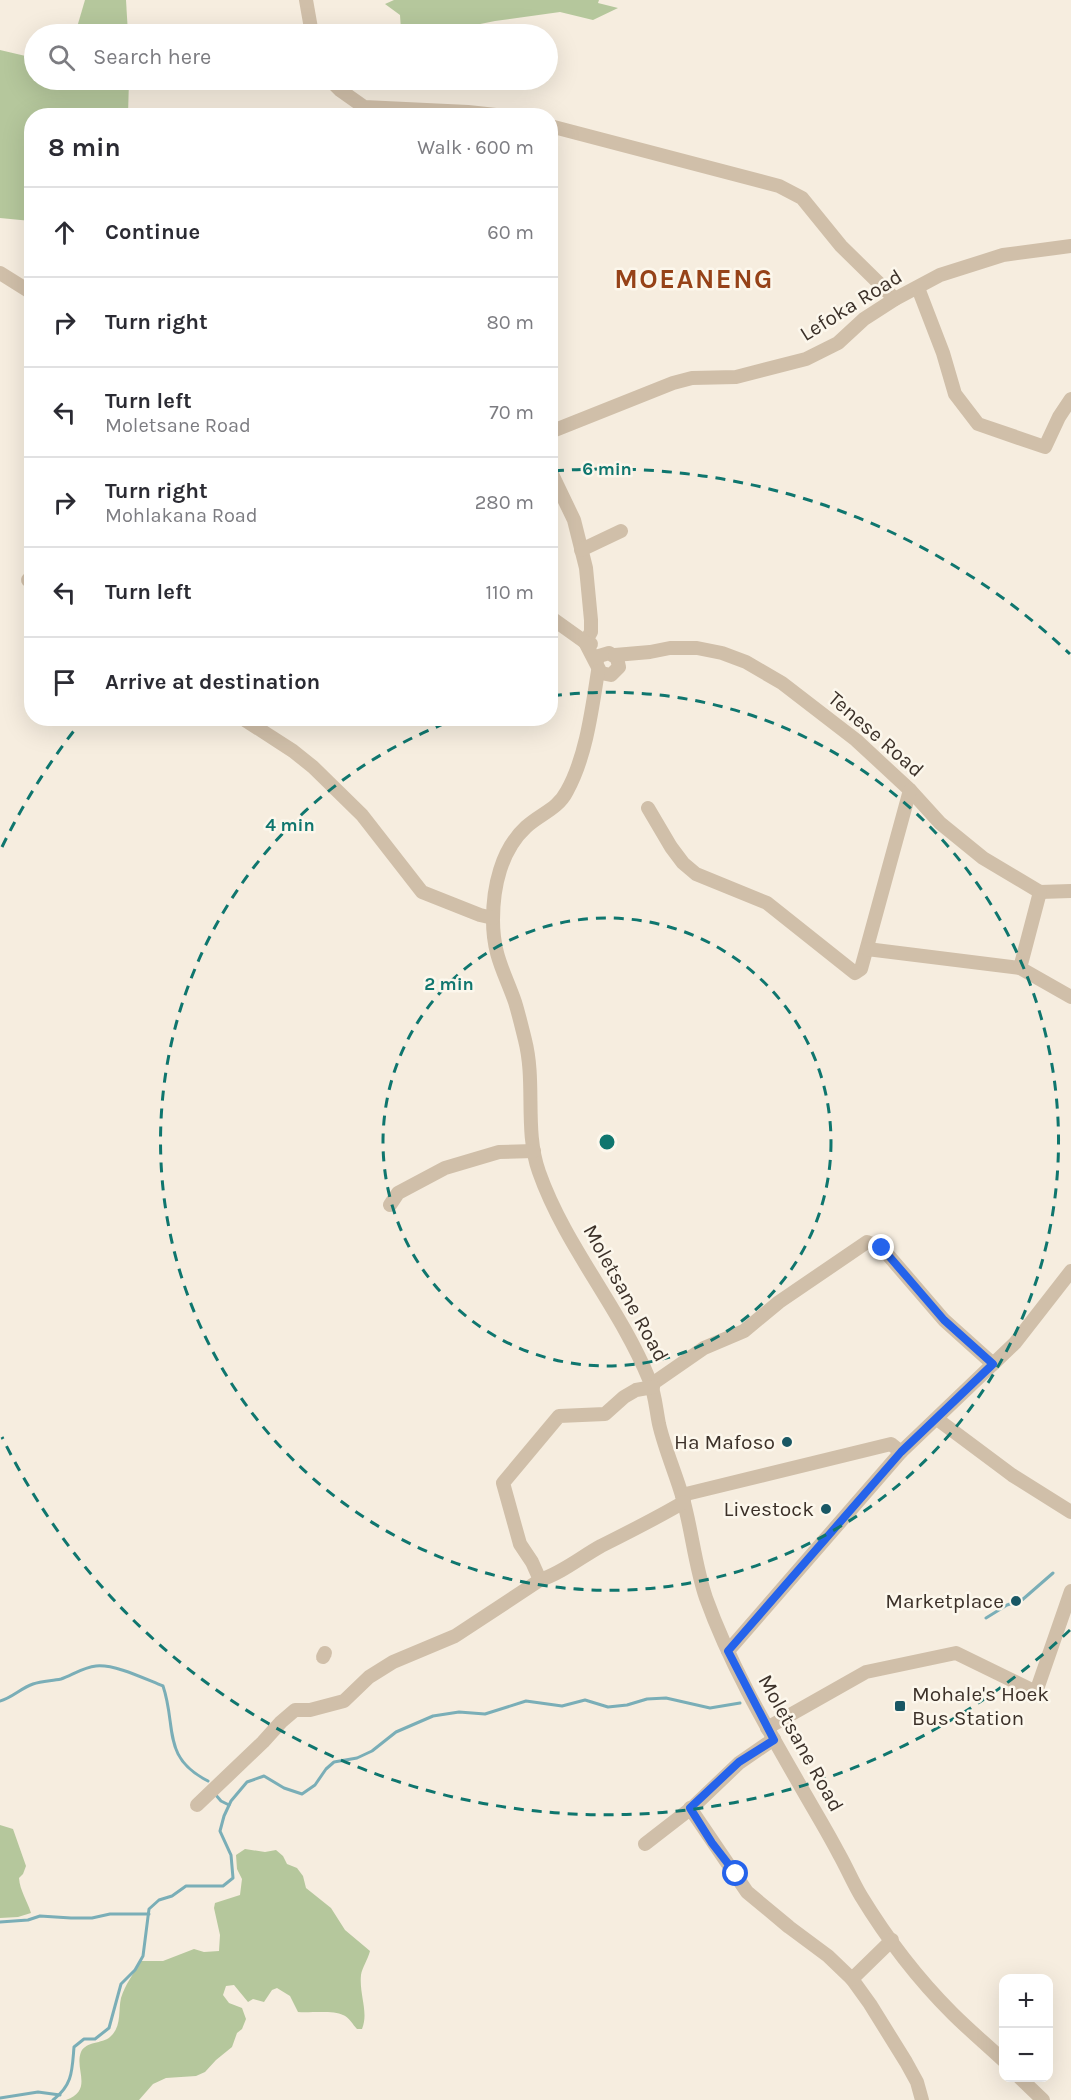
<!DOCTYPE html>
<meta charset="utf-8">
<style>
:root{--surface:#fff;--page:#f2f2f3;--text:#2b2b33;--muted:#7c7c81;--line:#e1e1e2}
body{margin:0;font-family:Karla,sans-serif;background:var(--page);color:var(--text)}
.controls{position:absolute;right:18px;bottom:18px;display:grid;overflow:hidden;border-radius:12px;box-shadow:0 6px 24px #0002}
.controls button{width:54px;height:54px;display:grid;place-items:center;padding:0;border:0;border-bottom:2px solid var(--line);background:var(--surface);color:var(--text);font:30px sans-serif}
.stop{position:absolute;width:18px;height:18px;margin:-14px;border:4px solid #2563eb;border-radius:50%;background:#fff}
.stop.end{background:#2563eb;border-color:#fff;box-shadow:0 2px 6px #0008}
.list{margin:0;padding:0;list-style:none}
h2{display:flex;justify-content:space-between;align-items:center;height:78px;margin:0;padding:0 24px;font-size:26px}
h2 small{font-size:20px;font-weight:400;color:var(--muted)}
.list li{display:grid;grid-template-columns:39px 1fr auto;gap:18px;align-items:center;box-sizing:border-box;height:90px;padding:0 24px;border-top:2px solid var(--line)}
.list b{display:block;font-size:22px;white-space:nowrap}
.list p{margin:0;font-size:20px;white-space:nowrap;color:var(--muted)}
.list em{font-size:20px;font-style:normal;color:var(--muted)}
.icon{flex:none;width:33px;height:33px;fill:none;stroke:currentColor;stroke-width:2;stroke-linecap:round;stroke-linejoin:round}
.map{position:relative;flex:none;width:1071px;height:2100px;overflow:hidden}
.search{position:absolute;background:var(--surface);box-shadow:0 6px 24px #0002;left:24px;top:24px;width:534px;height:66px;display:flex;align-items:center;gap:15px;box-sizing:border-box;padding:0 21px;border-radius:33px;color:var(--muted);font-size:22px}
.panel{position:absolute;background:var(--surface);box-shadow:0 6px 24px #0002;left:24px;top:108px;width:534px;height:618px;border-radius:24px}
.map>svg:first-child{display:block}
</style>
<div class="map">
<svg width="1071" height="2100" viewBox="0 0 1071 2100">
<rect width="100%" height="100%" fill="#f6eddf"/>
<g fill="#b5c79c">
<polygon points="85,0 126,0 128,34 75,34"/>
<polygon points="394,0 599,0 598,3 618,8 593,20 560,12 495,21 431,34 411,34 401,30 400,15 385,4"/>
<polygon points="0,50 34,58 34,80 129,80 128,115 32,116 31,221 0,218"/>
<path d="M0,1825L13,1829L26,1866L23,1874L19,1878C20,1891 27,1900 31,1913L18,1917L0,1918Z"/>
<path d="M245,1849L265,1852L276,1850L283,1856L287,1864L297,1868L303,1876L306,1888L331,1908L345,1930L370,1951C368,1959 362,1968 361,1975C359,1995 369,2012 362,2029H357C353,2025 349,2017 343,2015C334,2010 310,2013 298,2012L290,1996L277,1988L272,1990L264,2002L253,1999L248,2002L234,1985L226,1986L223,1995L229,2003L242,2008L246,2019L242,2029L237,2033L232,2047L216,2060L205,2072L196,2076L166,2078L153,2084L139,2100H66C94,2090 74,2069 81,2052C86,2041 102,2044 110,2037C122,2027 118,2011 121,1998C125,1984 134,1974 140,1961H163L194,1949L204,1952L219,1951L220,1935L214,1908L215,1903L240,1895L242,1879L237,1869L236,1855Z"/>
</g>
<g fill="none" stroke-linecap="round" stroke-linejoin="round">
<g stroke="#7aaeb7" stroke-width="3">
<polyline points="986,1618 1007,1605 1022,1600 1053,1573"/>
<path d="M0,1701C12,1698 21,1688 33,1684C42,1681 52,1681 61,1679C72,1675 84,1667 96,1666C115,1664 145,1679 163,1686C177,1727 161,1757 208,1781"/>
<polyline points="215,1794 221,1801 229,1805"/>
<polyline points="0,1922 28,1920 40,1916 71,1918 92,1918 110,1914 149,1914"/>
<polyline points="0,2098 38,2092 60,2095"/>
<path d="M53,2100C73,2085 72,2070 74,2047L84,2039H95L109,2028L121,1984L135,1970L143,1956L149,1909L159,1900L172,1896L186,1886H223L233,1878L231,1855L220,1831L224,1816L231,1801L247,1782L264,1776L284,1788L302,1794L315,1785L326,1769L334,1762L357,1758L372,1751L396,1732L433,1716L459,1712L485,1714L526,1701L562,1706L585,1700L608,1707L627,1705L647,1699L666,1698L710,1708L740,1703"/>
</g>
<g stroke="#d0bfa9" stroke-width="14">
<polyline points="306,0 312,34"/>
<polyline points="330,80 340,90 364,107 468,112 505,116"/>
<polyline points="550,126 779,186 802,198 841,246 895,299"/>
<polyline points="0,273 32,293"/>
<polyline points="918,288 943,353 955,394 978,424 1045,447 1059,417 1071,399"/>
<polyline points="550,432 673,383 692,378 736,377 806,359 838,343 864,319 895,299 940,275 1003,255 1071,246"/>
<polyline points="550,470 574,520 586,568 591,620 591,632 585,642"/>
<polyline points="581,550 621,531"/>
<polyline points="28,580 32,582"/>
<polyline points="550,617 585,642 591,644"/>
<polyline points="585,642 601,673 611,675 619,667 617,658 609,653 599,656 596,663"/>
<polyline points="615,655 650,652 670,648 697,648 722,653 746,662 782,683 856,740 910,790 940,823 983,858 1040,892 1071,891"/>
<path d="M598,671C592,709 586,757 567,791C558,809 540,814 526,827C501,850 493,887 493,920C493,955 504,971 515,1002C519,1015 522,1028 525,1040C536,1083 524,1130 539,1172C565,1246 619,1306 649,1379C655,1393 656,1409 659,1424C665,1450 676,1474 683,1499C692,1531 695,1566 706,1598C729,1662 763,1721 797,1780C811,1805 826,1829 839,1854C847,1868 853,1883 861,1896C886,1937 918,1979 952,2013C969,2030 987,2045 1004,2061"/>
<polyline points="242,718 293,751 313,767 362,815 422,892 480,915 493,918"/>
<polyline points="648,808 671,847 683,863 696,874 767,903 855,973 861,969 910,790"/>
<polyline points="867,949 1020,968 1071,997"/>
<polyline points="1020,968 1040,892"/>
<polyline points="390,1205 398,1193 445,1168 499,1152 534,1151"/>
<polyline points="652,1384 704,1348 744,1331 779,1302 867,1242 882,1248 944,1320 993,1364"/>
<polyline points="937,1419 1012,1475 1071,1512"/>
<polyline points="682,1495 891,1444 901,1452"/>
<polyline points="540,1580 532,1562 520,1544 503,1483 559,1416 605,1414 624,1397 636,1390 653,1387"/>
<polyline points="728,1651 901,1452 1015,1343 1071,1271"/>
<polyline points="323,1657 325,1653"/>
<polyline points="767,1728 866,1672 956,1653 1036,1692 1071,1591"/>
<path d="M197,1805L263,1742L281,1722L295,1710H310L344,1701L369,1677L393,1662L455,1636L540,1580C562,1573 581,1557 601,1546C629,1532 657,1518 684,1502"/>
<polyline points="690,1808 747,1892 789,1927 828,1956 852,1979 870,2004 906,2062 917,2082 922,2100"/>
<polyline points="645,1844 694,1806 739,1763 774,1739"/>
<polyline points="852,1979 892,1940"/>
<polyline points="1020,2078 1043,2100"/>
</g>
</g>
<g fill="none" stroke-linecap="round" stroke-linejoin="round">
<polyline stroke="#2563eb" stroke-width="8" points="736,1874 712,1843 690,1808 739,1762 774,1740 728,1651 901,1452 993,1364 944,1320 882,1248"/>
</g>
<g fill="none" stroke="#0f766e" stroke-width="3" stroke-dasharray="10 8">
<circle cx="607" cy="1142" r="224"/>
<path d="M552 696A449 449 0 1 1 457 719"/>
<path d="M1070 1630A673 673 0 0 1 2 1437M2 847A673 673 0 0 1 80 723M554 471A673 673 0 0 1 1070 654"/>
</g>
<g fill="#195764" stroke="#fcf7ec" stroke-width="2">
<circle cx="787" cy="1442" r="6"/>
<circle cx="826" cy="1509" r="6"/>
<circle cx="1016" cy="1601" r="6"/>
<rect x="894" y="1700" width="12" height="12" rx="3"/>
</g>
<g text-anchor="middle" stroke-width="5" stroke-linejoin="round" paint-order="stroke">
<g font-size="21" fill="#3c3129" stroke="#fcf7ec">
<text transform="translate(851 305) rotate(-32)" y="7">Lefoka Road</text>
<text transform="translate(876 734) rotate(41)" y="7">Tenese Road</text>
<text transform="translate(626 1293) rotate(61)" y="7">Moletsane Road</text>
<text transform="translate(801 1743) rotate(61)" y="7">Moletsane Road</text>
</g>
<g font-size="21" fill="#3c3129" stroke="#fcf7ec" text-anchor="end">
<text x="775" y="1449">Ha Mafoso</text>
<text x="814" y="1516">Livestock</text>
<text x="1004" y="1608">Marketplace</text>
<text x="912" y="1701" text-anchor="start">Mohale's Hoek<tspan x="912" dy="24">Bus Station</tspan></text>
</g>
<g font-size="27" font-weight="bold" letter-spacing="1.5" fill="#964218" stroke="#fcf7ec">
<text x="694" y="288">MOEANENG</text>
</g>
</g>
<circle cx="607" cy="1142" r="9" fill="#0f766e" stroke="#fcf7ec" stroke-width="3"/>
<g font-size="18" text-anchor="middle" font-weight="bold" fill="#0f766e" stroke="#fcf7ec" stroke-width="5" stroke-linejoin="round" paint-order="stroke">
<text x="607" y="475">6 min</text>
<text x="290" y="831">4 min</text>
<text x="449" y="990">2 min</text>
</g>
</svg>
<div class="controls">
<button>+</button>
<button>−</button>
</div>
<div class="stop" style="left:736px;top:1874px"></div>
<div class="stop end" style="left:882px;top:1248px"></div>
<div class="search"><svg class="icon" aria-label="search" viewBox="0 0 24 24"><circle cx="10" cy="10" r="6"/><path d="M15 15l6 6"/></svg>Search here</div>
<section class="panel">
<h2>8 min<small>Walk · 600 m</small></h2>
<ul class="list">
<li><svg class="icon" aria-label="ahead" viewBox="0 0 24 24"><path d="M12 20V5M6 11l6-6 6 6"/></svg><div><b>Continue</b></div><em>60 m</em></li>
<li><svg class="icon" aria-label="right" viewBox="0 0 24 24"><path d="M7 20v-9h11M14 6l5 5-5 5"/></svg><div><b>Turn right</b></div><em>80 m</em></li>
<li><svg class="icon" aria-label="left" viewBox="0 0 24 24"><path d="M17 20v-9H6M10 6l-5 5 5 5"/></svg><div><b>Turn left</b><p>Moletsane Road</p></div><em>70 m</em></li>
<li><svg class="icon" aria-label="right" viewBox="0 0 24 24"><path d="M7 20v-9h11M14 6l5 5-5 5"/></svg><div><b>Turn right</b><p>Mohlakana Road</p></div><em>280 m</em></li>
<li><svg class="icon" aria-label="left" viewBox="0 0 24 24"><path d="M17 20v-9H6M10 6l-5 5 5 5"/></svg><div><b>Turn left</b></div><em>110 m</em></li>
<li><svg class="icon" aria-label="arrive" viewBox="0 0 24 24"><path d="M6 21V4h12l-3 4 3 4H6"/></svg><div><b>Arrive at destination</b></div></li>
</ul>
</section>
</div>
